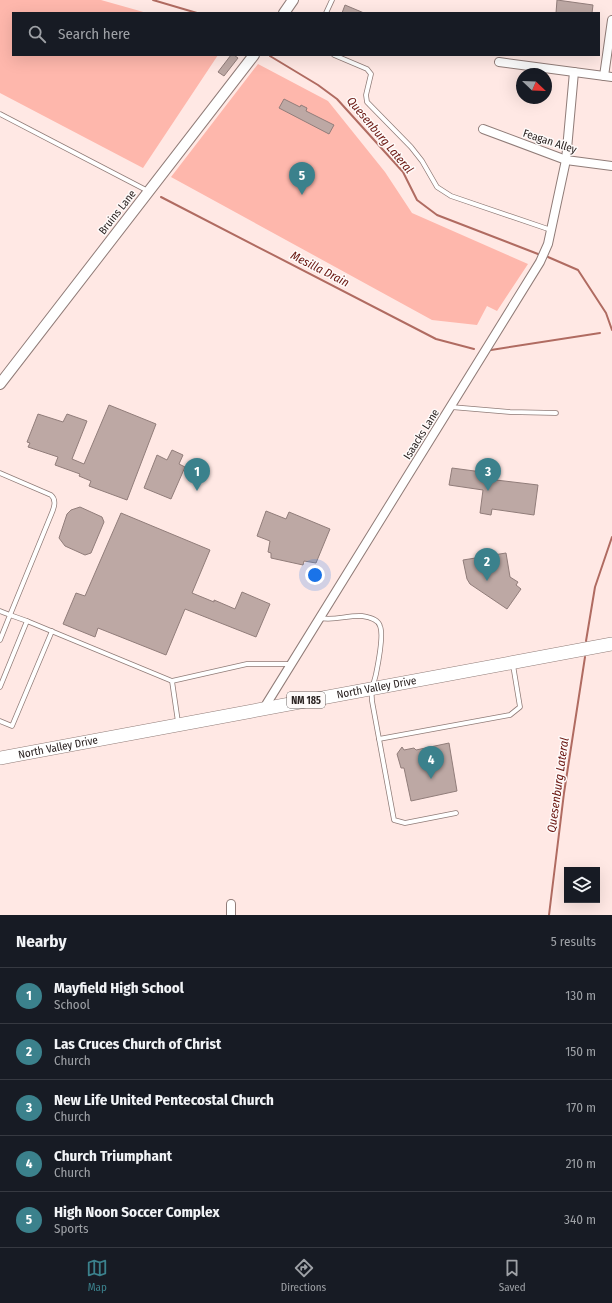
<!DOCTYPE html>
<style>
:root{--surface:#171b24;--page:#20242c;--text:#f1f3f6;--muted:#9ea1a6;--line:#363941;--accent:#3b818c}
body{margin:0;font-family:"Fira Sans Condensed",sans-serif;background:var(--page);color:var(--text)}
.controls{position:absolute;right:12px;bottom:12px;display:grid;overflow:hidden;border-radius:0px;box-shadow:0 4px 16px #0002}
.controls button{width:36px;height:36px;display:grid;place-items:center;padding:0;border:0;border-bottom:1px solid var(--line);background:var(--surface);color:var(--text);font:20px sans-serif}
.compass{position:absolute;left:516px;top:68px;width:36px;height:36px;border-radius:50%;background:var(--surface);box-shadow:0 4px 16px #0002;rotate:113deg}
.you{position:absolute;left:315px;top:575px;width:14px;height:14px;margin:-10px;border:3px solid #fff;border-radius:50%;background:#1a73e8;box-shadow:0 0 0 6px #1a73e833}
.badge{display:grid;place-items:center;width:26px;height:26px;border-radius:50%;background:var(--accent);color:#fff;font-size:13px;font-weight:700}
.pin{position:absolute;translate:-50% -33px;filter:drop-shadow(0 1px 2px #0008)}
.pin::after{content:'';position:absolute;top:21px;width:14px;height:12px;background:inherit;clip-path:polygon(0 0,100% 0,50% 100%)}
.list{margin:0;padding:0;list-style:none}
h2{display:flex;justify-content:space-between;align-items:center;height:52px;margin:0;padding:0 16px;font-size:17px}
h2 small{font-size:13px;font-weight:400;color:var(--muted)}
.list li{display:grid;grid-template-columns:26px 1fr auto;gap:12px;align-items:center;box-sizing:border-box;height:56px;padding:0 16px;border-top:1px solid var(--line)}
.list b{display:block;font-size:15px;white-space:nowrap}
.list p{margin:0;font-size:13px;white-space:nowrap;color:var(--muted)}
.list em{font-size:13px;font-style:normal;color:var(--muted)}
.icon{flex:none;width:22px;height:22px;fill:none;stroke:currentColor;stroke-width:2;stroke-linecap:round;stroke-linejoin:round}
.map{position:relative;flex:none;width:612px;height:915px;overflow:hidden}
.search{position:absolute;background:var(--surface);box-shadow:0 4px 16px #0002;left:12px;right:12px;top:12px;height:44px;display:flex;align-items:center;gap:10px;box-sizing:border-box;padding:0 14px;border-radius:0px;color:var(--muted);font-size:15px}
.sheet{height:332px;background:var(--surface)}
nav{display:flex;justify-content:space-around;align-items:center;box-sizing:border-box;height:56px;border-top:1px solid var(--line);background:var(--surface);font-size:11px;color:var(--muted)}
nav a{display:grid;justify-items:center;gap:2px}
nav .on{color:var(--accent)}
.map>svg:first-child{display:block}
</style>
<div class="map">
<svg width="612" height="915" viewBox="0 0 612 915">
<rect width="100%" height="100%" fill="#ffe8e4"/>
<g fill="#feb7ac">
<polygon points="0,0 101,0 147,13 13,13 13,55 218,55 143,168 0,93"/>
<polygon points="258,64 328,101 385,172 412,213 528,264 497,311 487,306 477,325 432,320 171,177"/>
</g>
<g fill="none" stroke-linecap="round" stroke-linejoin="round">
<g stroke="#b06b61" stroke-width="2">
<polyline points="153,0 197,13"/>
<polyline points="270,56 318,85 337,99 403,172 417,200 437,215 538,254"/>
<polyline points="161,197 436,339 474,349"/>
<polyline points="548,257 578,270 606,313 612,330"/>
<polyline points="491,350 600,333"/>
<polyline points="586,641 595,587 612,537"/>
<polyline points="549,915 564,793 585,657"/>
</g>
</g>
<g fill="#bda8a4" stroke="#917d7a">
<polygon points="557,0 593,5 592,13 556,13"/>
<polygon points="345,5 364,13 342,13"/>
<polygon points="231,55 234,55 238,58 224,76 218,72"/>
<polygon points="284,99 300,107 301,105 307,108 306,111 334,125 329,134 279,108"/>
<polygon points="109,405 156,424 127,500 89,486 91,481 79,476 80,474 55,465 58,457 28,447 30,443 27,442 38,414 63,422 67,414 87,421 72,459 84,464"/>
<polygon points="172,450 183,455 179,464 185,467 171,499 144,488 157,455 167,460"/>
<polygon points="452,468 497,474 496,480 538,485 534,515 492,509 491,515 480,513 483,490 449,485"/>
<polygon points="80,507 102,517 104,522 91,553 85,555 65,546 59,538 67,514 71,510"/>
<polygon points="266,511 286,519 289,512 330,529 316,563 304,561 303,565 271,558 271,553 268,552 270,541 257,536"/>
<polygon points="121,513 210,550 192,593 214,602 214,600 235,609 242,592 270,604 256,637 185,609 166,655 98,628 95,637 63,624 76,593 85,596"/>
<polygon points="506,553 510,577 518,582 516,585 521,589 507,609 470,584 467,579 463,560"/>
<polygon points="449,743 457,791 411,801 404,768 401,768 397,754 402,747 404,750 414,748 416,750"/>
</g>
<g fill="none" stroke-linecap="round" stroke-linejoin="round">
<g stroke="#907c78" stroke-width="5.5">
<g id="service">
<polyline points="326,13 332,0"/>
<polyline points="334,55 367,69 371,74 366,95 367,102 411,147 422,161 437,187 451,196 551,230"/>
<polyline points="0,114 148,191"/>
<polyline points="451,407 510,412 556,413"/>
<path d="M0,473L51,495C57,500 54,508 51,515L10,615L27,621"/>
<polyline points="0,611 10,615 0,640"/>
<path d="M320,618C334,621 348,615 362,616C369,617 378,619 380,626C384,635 378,664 376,674C375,679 373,684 372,689C371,693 372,697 372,701L394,820L405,823L456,813"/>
<polyline points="172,681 247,664 291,664"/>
<polyline points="0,687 27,621 172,681 178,722"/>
<polyline points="0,721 12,726 52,631"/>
<polyline points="379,739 510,715 520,707 513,665"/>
</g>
</g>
<g stroke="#907c78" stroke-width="10">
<g id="minor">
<polyline points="499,62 612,77"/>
<polyline points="604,76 612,20"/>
<polyline points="483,129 566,160 612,166"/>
<polyline points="264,708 540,262 548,244 566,160 574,72"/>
<polyline points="231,904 231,915"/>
</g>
</g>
<g stroke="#907c78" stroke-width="12">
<g id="tertiary">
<polyline points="284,13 293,0"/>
<polyline points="0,384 254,55"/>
</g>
</g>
<g stroke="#907c78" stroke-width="14">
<g id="primary">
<path id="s1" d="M0,758C204,719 408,681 612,644"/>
</g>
</g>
<use href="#service" stroke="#fff" stroke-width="4"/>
<use href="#minor" stroke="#fff" stroke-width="8"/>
<use href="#tertiary" stroke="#fff" stroke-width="10"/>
<use href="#primary" stroke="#fff" stroke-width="13"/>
</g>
<g text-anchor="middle" stroke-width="3" stroke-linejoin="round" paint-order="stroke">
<rect fill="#fefaf9" stroke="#6b6463" stroke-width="1" x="287" y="692" width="38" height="16" rx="3"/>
<g font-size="10" font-weight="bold" fill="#2c2423">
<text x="306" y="704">NM 185</text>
</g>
<g font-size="11" fill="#2c2423" stroke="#fefaf9">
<text transform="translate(550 141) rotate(18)" y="4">Feagan Alley</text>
<text transform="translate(117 212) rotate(-52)" y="4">Bruins Lane</text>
<text transform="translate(421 434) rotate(-58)" y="4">Isaacks Lane</text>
<text dy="4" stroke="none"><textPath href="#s1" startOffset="383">North Valley Drive</textPath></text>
<text dy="4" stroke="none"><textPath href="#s1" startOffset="59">North Valley Drive</textPath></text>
</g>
<g font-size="12" font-style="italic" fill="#69140e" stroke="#fefaf9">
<text transform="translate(380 135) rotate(50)" y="4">Quesenburg Lateral</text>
<text transform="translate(320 269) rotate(27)" y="4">Mesilla Drain</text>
<text transform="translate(558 785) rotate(-82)" y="4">Quesenburg Lateral</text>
</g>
</g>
</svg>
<div class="controls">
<button><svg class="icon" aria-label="layers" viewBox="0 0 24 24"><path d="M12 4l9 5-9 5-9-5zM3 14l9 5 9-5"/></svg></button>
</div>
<svg class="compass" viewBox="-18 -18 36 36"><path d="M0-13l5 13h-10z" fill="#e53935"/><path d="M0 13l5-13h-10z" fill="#9ea1a6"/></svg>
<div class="you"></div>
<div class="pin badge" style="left:197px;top:491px">1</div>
<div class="pin badge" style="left:487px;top:581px">2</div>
<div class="pin badge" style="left:488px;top:491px">3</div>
<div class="pin badge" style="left:431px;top:779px">4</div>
<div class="pin badge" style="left:302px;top:195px">5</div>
<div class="search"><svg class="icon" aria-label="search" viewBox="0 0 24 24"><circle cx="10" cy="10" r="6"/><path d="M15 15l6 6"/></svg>Search here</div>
</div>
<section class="sheet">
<h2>Nearby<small>5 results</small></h2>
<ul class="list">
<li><span class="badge">1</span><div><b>Mayfield High School</b><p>School</p></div><em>130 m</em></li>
<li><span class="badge">2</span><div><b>Las Cruces Church of Christ</b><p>Church</p></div><em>150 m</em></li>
<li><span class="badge">3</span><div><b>New Life United Pentecostal Church</b><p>Church</p></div><em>170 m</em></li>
<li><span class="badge">4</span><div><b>Church Triumphant</b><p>Church</p></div><em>210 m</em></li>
<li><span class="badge">5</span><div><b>High Noon Soccer Complex</b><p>Sports</p></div><em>340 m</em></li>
</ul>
</section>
<nav>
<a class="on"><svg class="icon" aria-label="map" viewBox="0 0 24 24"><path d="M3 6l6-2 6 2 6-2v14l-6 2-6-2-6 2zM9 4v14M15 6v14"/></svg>Map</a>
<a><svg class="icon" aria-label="directions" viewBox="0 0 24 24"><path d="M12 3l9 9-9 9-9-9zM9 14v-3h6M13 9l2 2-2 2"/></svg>Directions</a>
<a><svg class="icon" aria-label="saved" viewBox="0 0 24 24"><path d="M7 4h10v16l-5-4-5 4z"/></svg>Saved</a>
</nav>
